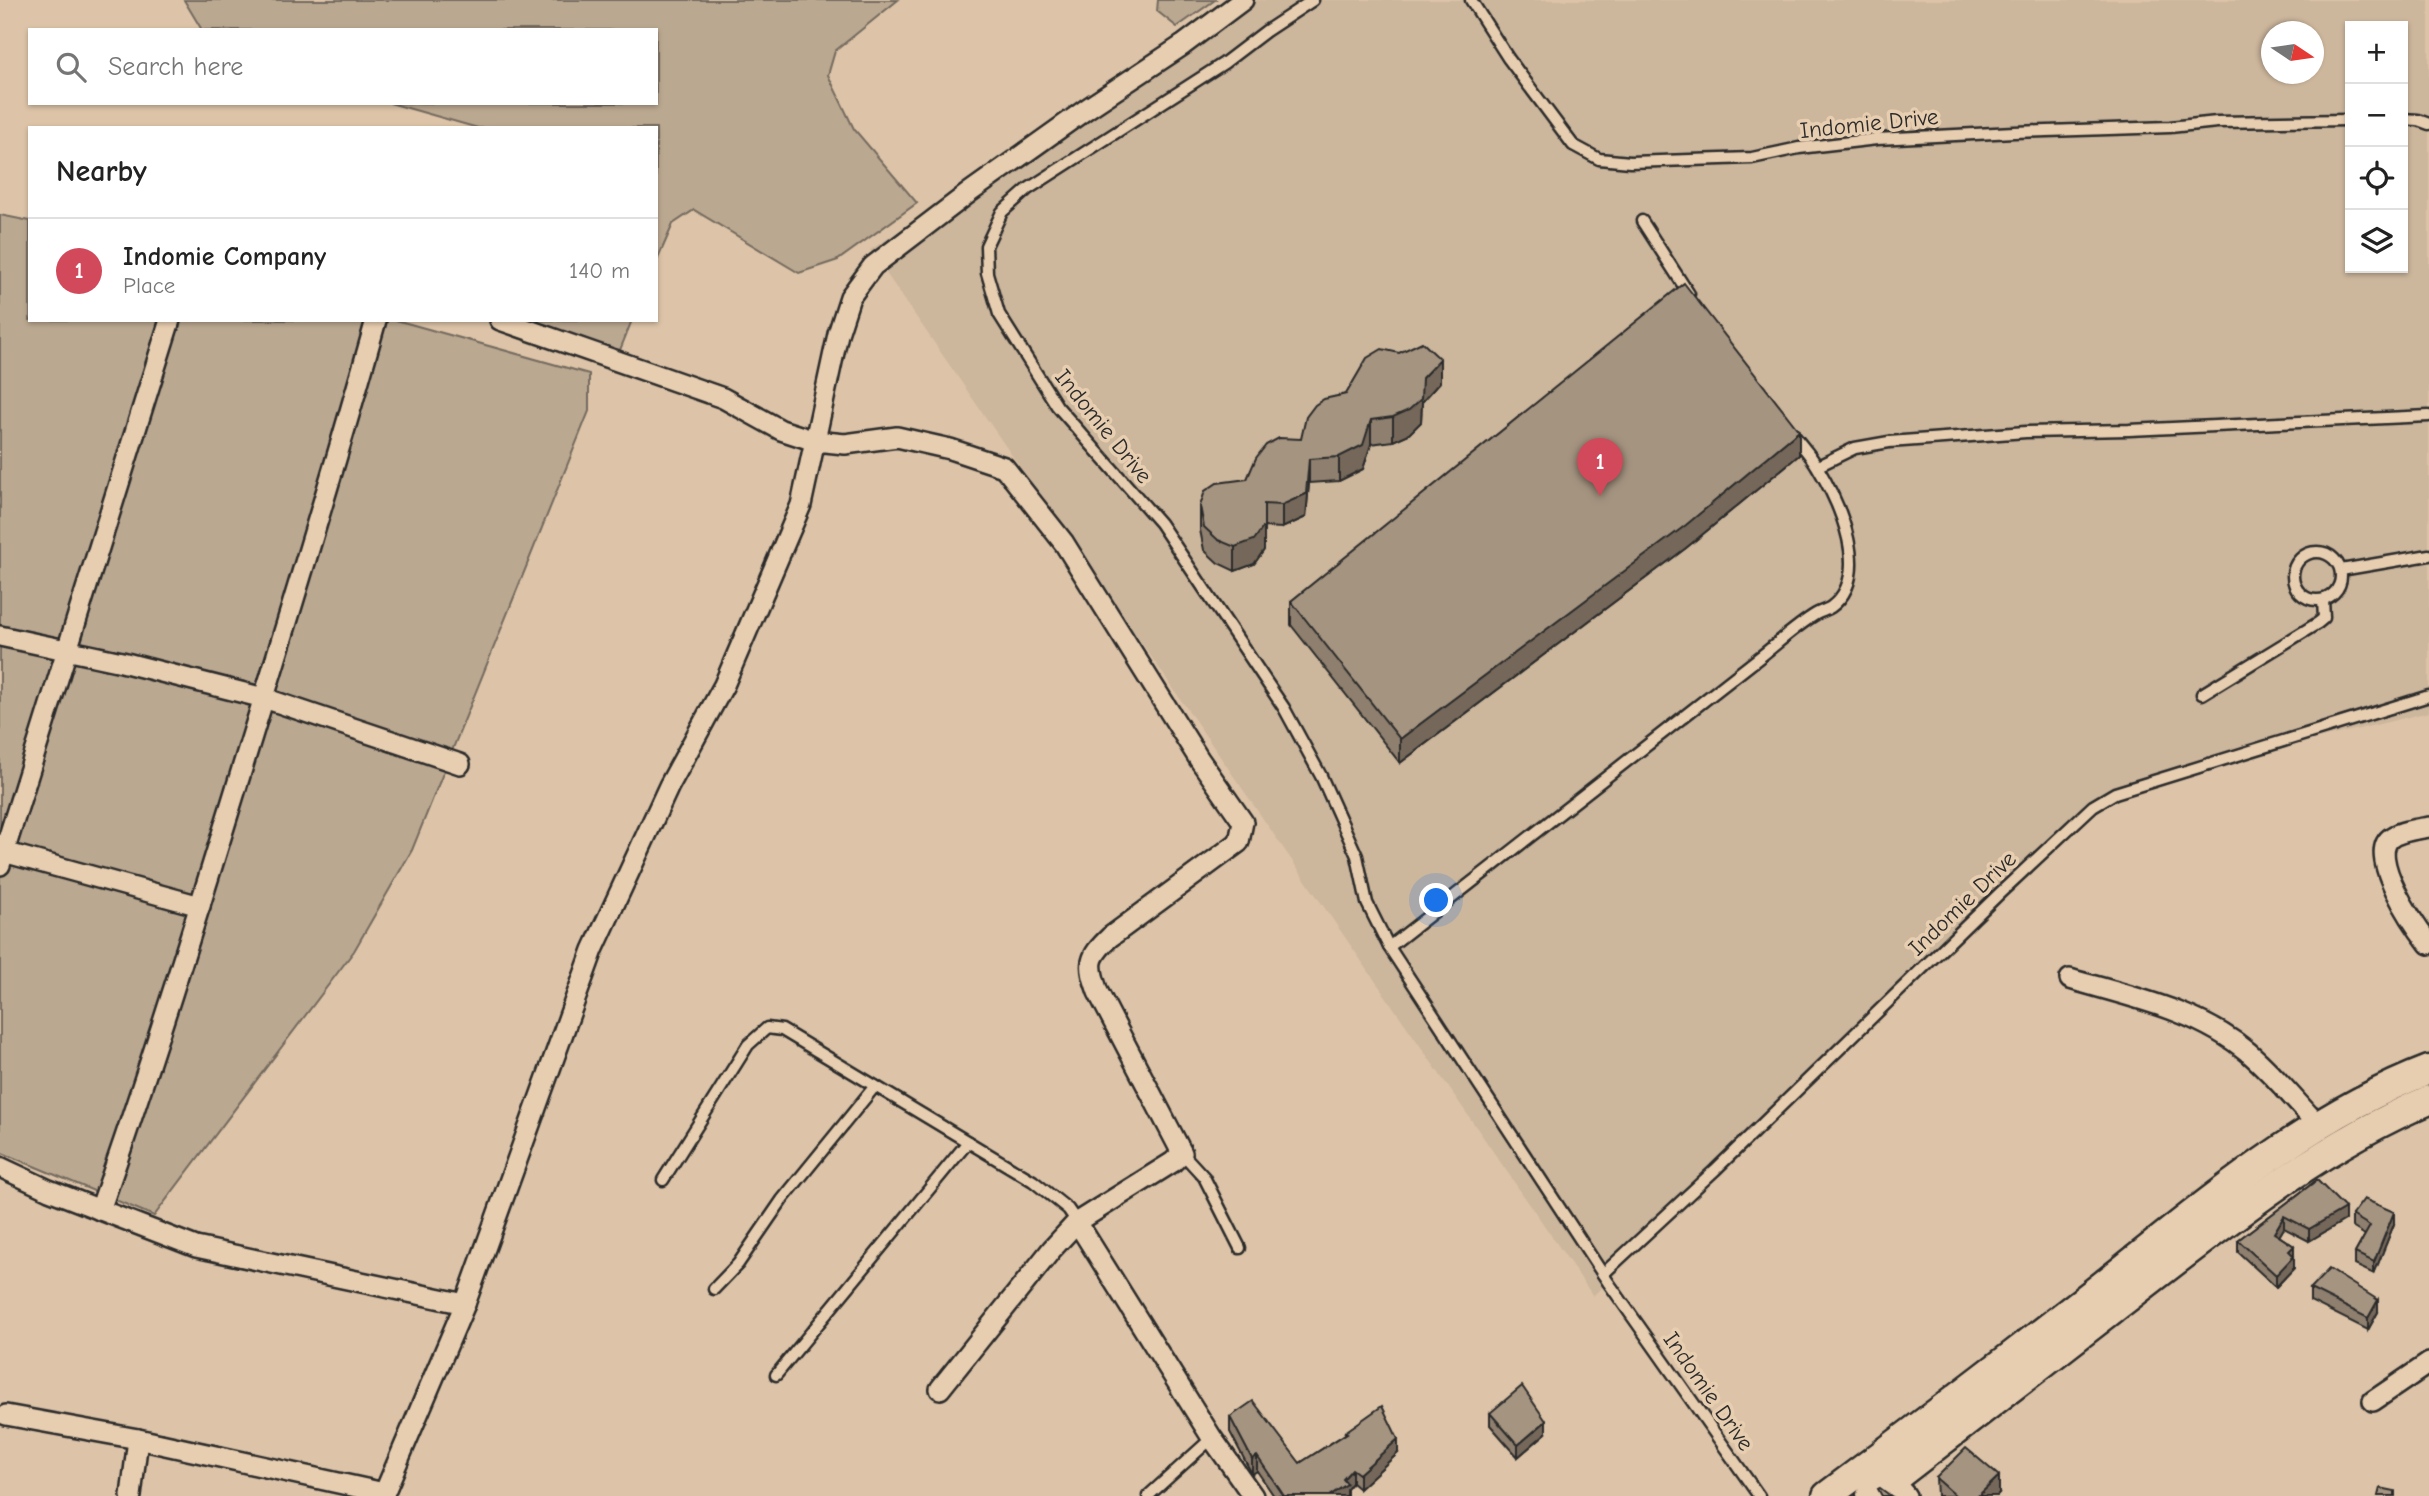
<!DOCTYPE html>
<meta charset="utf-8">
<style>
:root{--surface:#fff;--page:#f2f2f2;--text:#222;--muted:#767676;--line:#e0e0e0;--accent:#d1495b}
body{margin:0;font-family:"Comic Neue",sans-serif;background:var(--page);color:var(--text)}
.controls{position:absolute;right:21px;top:21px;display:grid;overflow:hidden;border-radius:0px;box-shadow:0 2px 5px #0004}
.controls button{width:63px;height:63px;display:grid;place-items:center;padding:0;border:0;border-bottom:2px solid var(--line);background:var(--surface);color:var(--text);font:35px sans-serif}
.compass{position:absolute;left:2261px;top:21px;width:63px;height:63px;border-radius:50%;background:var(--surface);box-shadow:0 2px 5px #0004;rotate:103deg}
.you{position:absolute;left:1437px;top:901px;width:24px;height:24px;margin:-18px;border:5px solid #fff;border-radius:50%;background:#1a73e8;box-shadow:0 0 0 10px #1a73e833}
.badge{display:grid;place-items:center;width:46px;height:46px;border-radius:50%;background:var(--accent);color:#fff;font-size:23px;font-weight:700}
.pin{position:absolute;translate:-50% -58px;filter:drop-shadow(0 2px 4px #0008)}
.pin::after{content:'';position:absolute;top:37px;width:24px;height:21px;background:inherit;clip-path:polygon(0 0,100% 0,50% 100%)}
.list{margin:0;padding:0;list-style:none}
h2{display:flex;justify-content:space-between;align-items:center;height:91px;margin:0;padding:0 28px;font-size:30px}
h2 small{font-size:23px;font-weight:400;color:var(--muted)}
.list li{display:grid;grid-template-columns:46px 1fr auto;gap:21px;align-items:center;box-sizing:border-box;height:105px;padding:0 28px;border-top:2px solid var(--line)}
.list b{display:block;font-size:26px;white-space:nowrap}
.list p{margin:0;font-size:23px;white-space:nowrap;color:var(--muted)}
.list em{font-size:23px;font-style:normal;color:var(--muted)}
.icon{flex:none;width:38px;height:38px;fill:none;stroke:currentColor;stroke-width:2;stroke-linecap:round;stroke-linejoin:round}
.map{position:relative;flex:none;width:2429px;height:1496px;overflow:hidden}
.search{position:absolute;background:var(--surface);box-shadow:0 2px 5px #0004;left:28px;top:28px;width:630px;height:77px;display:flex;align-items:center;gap:18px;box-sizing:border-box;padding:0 24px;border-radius:0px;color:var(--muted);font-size:26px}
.panel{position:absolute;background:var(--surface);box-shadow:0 2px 5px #0004;left:28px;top:126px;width:630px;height:196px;border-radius:0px}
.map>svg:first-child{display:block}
</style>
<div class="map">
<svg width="2429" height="1496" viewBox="0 0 2429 1496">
<rect width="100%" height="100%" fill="#ddc4a8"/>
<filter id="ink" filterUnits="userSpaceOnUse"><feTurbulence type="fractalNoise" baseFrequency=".0143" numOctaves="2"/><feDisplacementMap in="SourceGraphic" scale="14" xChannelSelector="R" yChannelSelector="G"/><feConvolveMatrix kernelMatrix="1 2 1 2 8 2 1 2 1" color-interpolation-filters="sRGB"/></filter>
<g filter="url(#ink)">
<path fill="#ccb69c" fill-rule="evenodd" d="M1251,0H2429V712L2115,788L1593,1296L870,250ZM2350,26H2403V268H2350ZM2272,32H2314V74H2272Z"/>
<g fill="#bba890" stroke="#736a5e" stroke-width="2">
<polygon points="184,0 898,0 835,51 828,75 854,129 917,203 838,260 799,273 694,210 673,224 656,263 656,128 478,128 390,103 656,103 656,30 202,30"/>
<polygon points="1158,0 1215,0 1177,27 1157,11"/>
<polygon points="0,215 30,221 30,320 396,320 589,374 589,411 412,850 354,951 154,1216 0,1152"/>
<polygon points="534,320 632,320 620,350 532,326"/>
</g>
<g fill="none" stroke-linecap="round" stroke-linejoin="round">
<g stroke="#2b2b2b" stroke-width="15">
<g id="service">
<polyline points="1313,0 1266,31 1224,63 1028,189 1002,212 986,246 987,273 999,314 1057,406 1160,523 1284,708 1321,776 1357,856 1367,903 1389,947 1608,1282 1759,1496"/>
<polyline points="1471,0 1508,58 1573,145 1599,159 1630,162 1752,158 1799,148 1877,139 2014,132 2170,127 2217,122 2350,120"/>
<polyline points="2403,119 2418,120 2429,124"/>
<polyline points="1642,221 1689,294"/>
<polyline points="1818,466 1855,448 1889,442 2026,432 2129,430 2429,416"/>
<circle cx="2317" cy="576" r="24"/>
<polyline points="2341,570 2429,555"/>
<polyline points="2202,694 2318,623 2324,618 2323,600"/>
<path d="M1389,947L1760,657C1778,643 1796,626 1816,614C1821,611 1827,610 1831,607C1873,576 1839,503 1818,468C1811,455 1800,444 1792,433"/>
<polyline points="1182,1153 1204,1177 1240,1248"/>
<polyline points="663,1180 748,1045 767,1028 782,1030 1033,1181 1068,1209 1077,1222"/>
<polyline points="1603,1274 1715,1170 2001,892 2093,806 2115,793 2429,696"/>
<polyline points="714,1289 738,1264 782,1200 875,1086"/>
<polyline points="776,1375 968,1142"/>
<polyline points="1148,1496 1212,1438"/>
</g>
</g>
<g stroke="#2b2b2b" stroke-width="24">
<g id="minor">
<path d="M500,320L723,398L781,430L815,441L845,444L897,437L950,449L1004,467L1064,543L1199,759L1243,822L1239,842L1110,937C1088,958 1088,964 1098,992L1182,1153L1173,1162L1077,1222L1052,1249L940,1389"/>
<polyline points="0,636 122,662 264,698 460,764"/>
<path d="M2429,827C2418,829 2401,831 2392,837C2365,854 2416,927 2429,944"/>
<polyline points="0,851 200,906"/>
<polyline points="0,865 170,320"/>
<path d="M2070,979C2131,997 2198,1010 2248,1052C2274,1074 2296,1102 2319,1126"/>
<polyline points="0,1167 49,1190 196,1247 465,1304"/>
<path d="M100,1210C151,1065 196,919 241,772C287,622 334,472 376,320"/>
<polyline points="1077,1222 1212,1438 1253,1496"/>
<polyline points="2373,1401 2429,1363"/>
<polyline points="6,1415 138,1439"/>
<polyline points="1892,1480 1906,1496"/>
<polyline points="131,1496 138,1439 384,1493"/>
<polyline points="383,1496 465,1304 593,950 669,786 724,685 801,505 838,334 850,297 873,266 970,192 1088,108 1183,45 1243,0"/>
</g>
</g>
<g stroke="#2b2b2b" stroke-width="33">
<g id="secondary">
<path d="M1827,1496C1919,1427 2011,1357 2102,1286C2204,1206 2306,1117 2429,1070"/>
<path d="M1871,1496C1961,1427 2050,1357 2140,1288C2231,1218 2322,1145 2429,1100"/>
</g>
</g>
<use href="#service" stroke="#e8ceb0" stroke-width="10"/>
<use href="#minor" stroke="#e8ceb0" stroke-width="19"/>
<use href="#secondary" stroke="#e8ceb0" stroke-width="28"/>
</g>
<g fill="#8e7f6e" stroke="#2b2b2b" stroke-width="2">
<polygon points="1440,382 1422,402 1421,422 1409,434 1393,441 1371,444 1363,469 1339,481 1309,483 1306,517 1282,528 1264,527 1264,550 1254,564 1235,571 1218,563 1204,550 1200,530 1200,506 1247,479 1301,439"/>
<polygon points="1799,455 1686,548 1400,763 1291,625 1291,601"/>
<polygon points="2317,1180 2345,1220 2309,1241 2284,1228 2279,1236 2294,1246 2294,1268 2276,1287 2238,1252 2238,1240"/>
<polygon points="2352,1215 2394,1224 2374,1274 2355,1265 2355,1253 2365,1235 2352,1227"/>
<polygon points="2310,1289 2378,1312 2368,1330 2310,1301"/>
<polygon points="1490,1413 1546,1433 1518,1457 1490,1425"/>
<polygon points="1230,1417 1300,1463 1345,1434 1345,1432 1398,1453 1359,1489 1352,1483 1347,1489 1347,1496 1274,1496 1257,1471 1252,1474 1230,1432"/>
<polygon points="1936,1478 1999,1494 1997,1496 1937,1496"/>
</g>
<g fill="#74685a" stroke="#2b2b2b" stroke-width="2">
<polygon points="1440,359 1440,382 1422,402 1421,422 1409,434 1393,441 1393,417 1422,378"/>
<polygon points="1371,420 1371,444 1363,469 1339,481 1339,457"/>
<polygon points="1799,431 1799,455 1686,548 1400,763 1400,739"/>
<polygon points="1309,459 1309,483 1306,517 1282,528 1282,505"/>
<polygon points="1264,526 1264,550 1254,564 1235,571 1235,547"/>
<polygon points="2345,1208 2345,1220 2309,1241 2309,1229"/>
<polygon points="2394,1212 2394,1224 2374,1274 2374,1262"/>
<polygon points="2284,1216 2284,1228 2274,1245 2274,1233"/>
<polygon points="2294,1246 2294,1268 2276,1287 2276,1275 2289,1251"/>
<polygon points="2378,1300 2378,1312 2368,1330 2368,1318"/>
<polygon points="1546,1421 1546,1433 1518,1457 1518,1445"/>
<polygon points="1398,1439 1398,1453 1359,1489 1359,1474"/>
<polygon points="1257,1456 1257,1471 1252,1474 1252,1459"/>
<polygon points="1352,1469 1352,1483 1347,1489 1347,1496 1329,1496"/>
<polygon points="1999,1476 1999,1494 1997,1496 1978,1496"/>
</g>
<g fill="#a59480" stroke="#2b2b2b" stroke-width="2">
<polygon points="1684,283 1799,431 1686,525 1400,739 1291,601"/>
<polygon points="1422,342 1440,359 1422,378 1421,399 1409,410 1393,417 1371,420 1363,445 1339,457 1309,459 1306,494 1282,505 1264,504 1264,526 1254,540 1235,547 1218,540 1204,527 1200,506 1205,491 1217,483 1247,479 1256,458 1266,445 1279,438 1301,439 1306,417 1315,405 1324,399 1346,394 1367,358 1382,349 1399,353"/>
<polygon points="2317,1180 2345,1208 2309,1229 2284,1216 2274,1233 2294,1246 2289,1251 2294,1256 2276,1275 2238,1240"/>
<polygon points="2364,1199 2394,1212 2374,1262 2355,1253 2370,1226 2352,1215"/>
<polygon points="2329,1269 2378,1300 2368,1318 2310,1289"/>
<polygon points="1522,1386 1546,1421 1518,1445 1490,1413"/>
<polygon points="1253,1401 1300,1463 1347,1433 1345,1432 1382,1406 1398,1439 1359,1474 1352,1469 1343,1479 1347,1484 1329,1496 1284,1496 1257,1456 1252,1459 1230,1417"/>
<polygon points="1966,1448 1999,1476 1978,1496 1956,1496 1936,1478"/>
<polygon points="1880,1488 1891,1496 1882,1496 1878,1489"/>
<polygon points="2380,1488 2395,1491 2395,1496 2378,1496"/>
</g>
</g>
<g text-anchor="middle" stroke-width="7" stroke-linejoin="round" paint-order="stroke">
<g font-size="23" fill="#2b2b2b" stroke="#e8ceb0">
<text transform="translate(1869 123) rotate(-6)" y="8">Indomie Drive</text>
<text transform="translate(1104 426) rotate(51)" y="8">Indomie Drive</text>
<text transform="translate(1962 903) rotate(-44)" y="8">Indomie Drive</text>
<text transform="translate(1709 1391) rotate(55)" y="8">Indomie Drive</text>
</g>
</g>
</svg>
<div class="controls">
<button>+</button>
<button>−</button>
<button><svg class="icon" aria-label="locate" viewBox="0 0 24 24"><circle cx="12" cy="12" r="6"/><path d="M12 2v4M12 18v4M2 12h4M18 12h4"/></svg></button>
<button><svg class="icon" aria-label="layers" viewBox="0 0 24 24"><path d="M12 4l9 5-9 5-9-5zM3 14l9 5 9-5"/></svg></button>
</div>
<svg class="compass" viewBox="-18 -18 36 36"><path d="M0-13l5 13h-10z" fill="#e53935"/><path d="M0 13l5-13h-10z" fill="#767676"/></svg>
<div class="you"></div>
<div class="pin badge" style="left:1600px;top:496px">1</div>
<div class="search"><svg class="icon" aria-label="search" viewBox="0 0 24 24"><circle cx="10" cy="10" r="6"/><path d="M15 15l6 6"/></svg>Search here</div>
<section class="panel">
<h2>Nearby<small></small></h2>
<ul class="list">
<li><span class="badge">1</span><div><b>Indomie Company</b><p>Place</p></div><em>140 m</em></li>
</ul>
</section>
</div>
